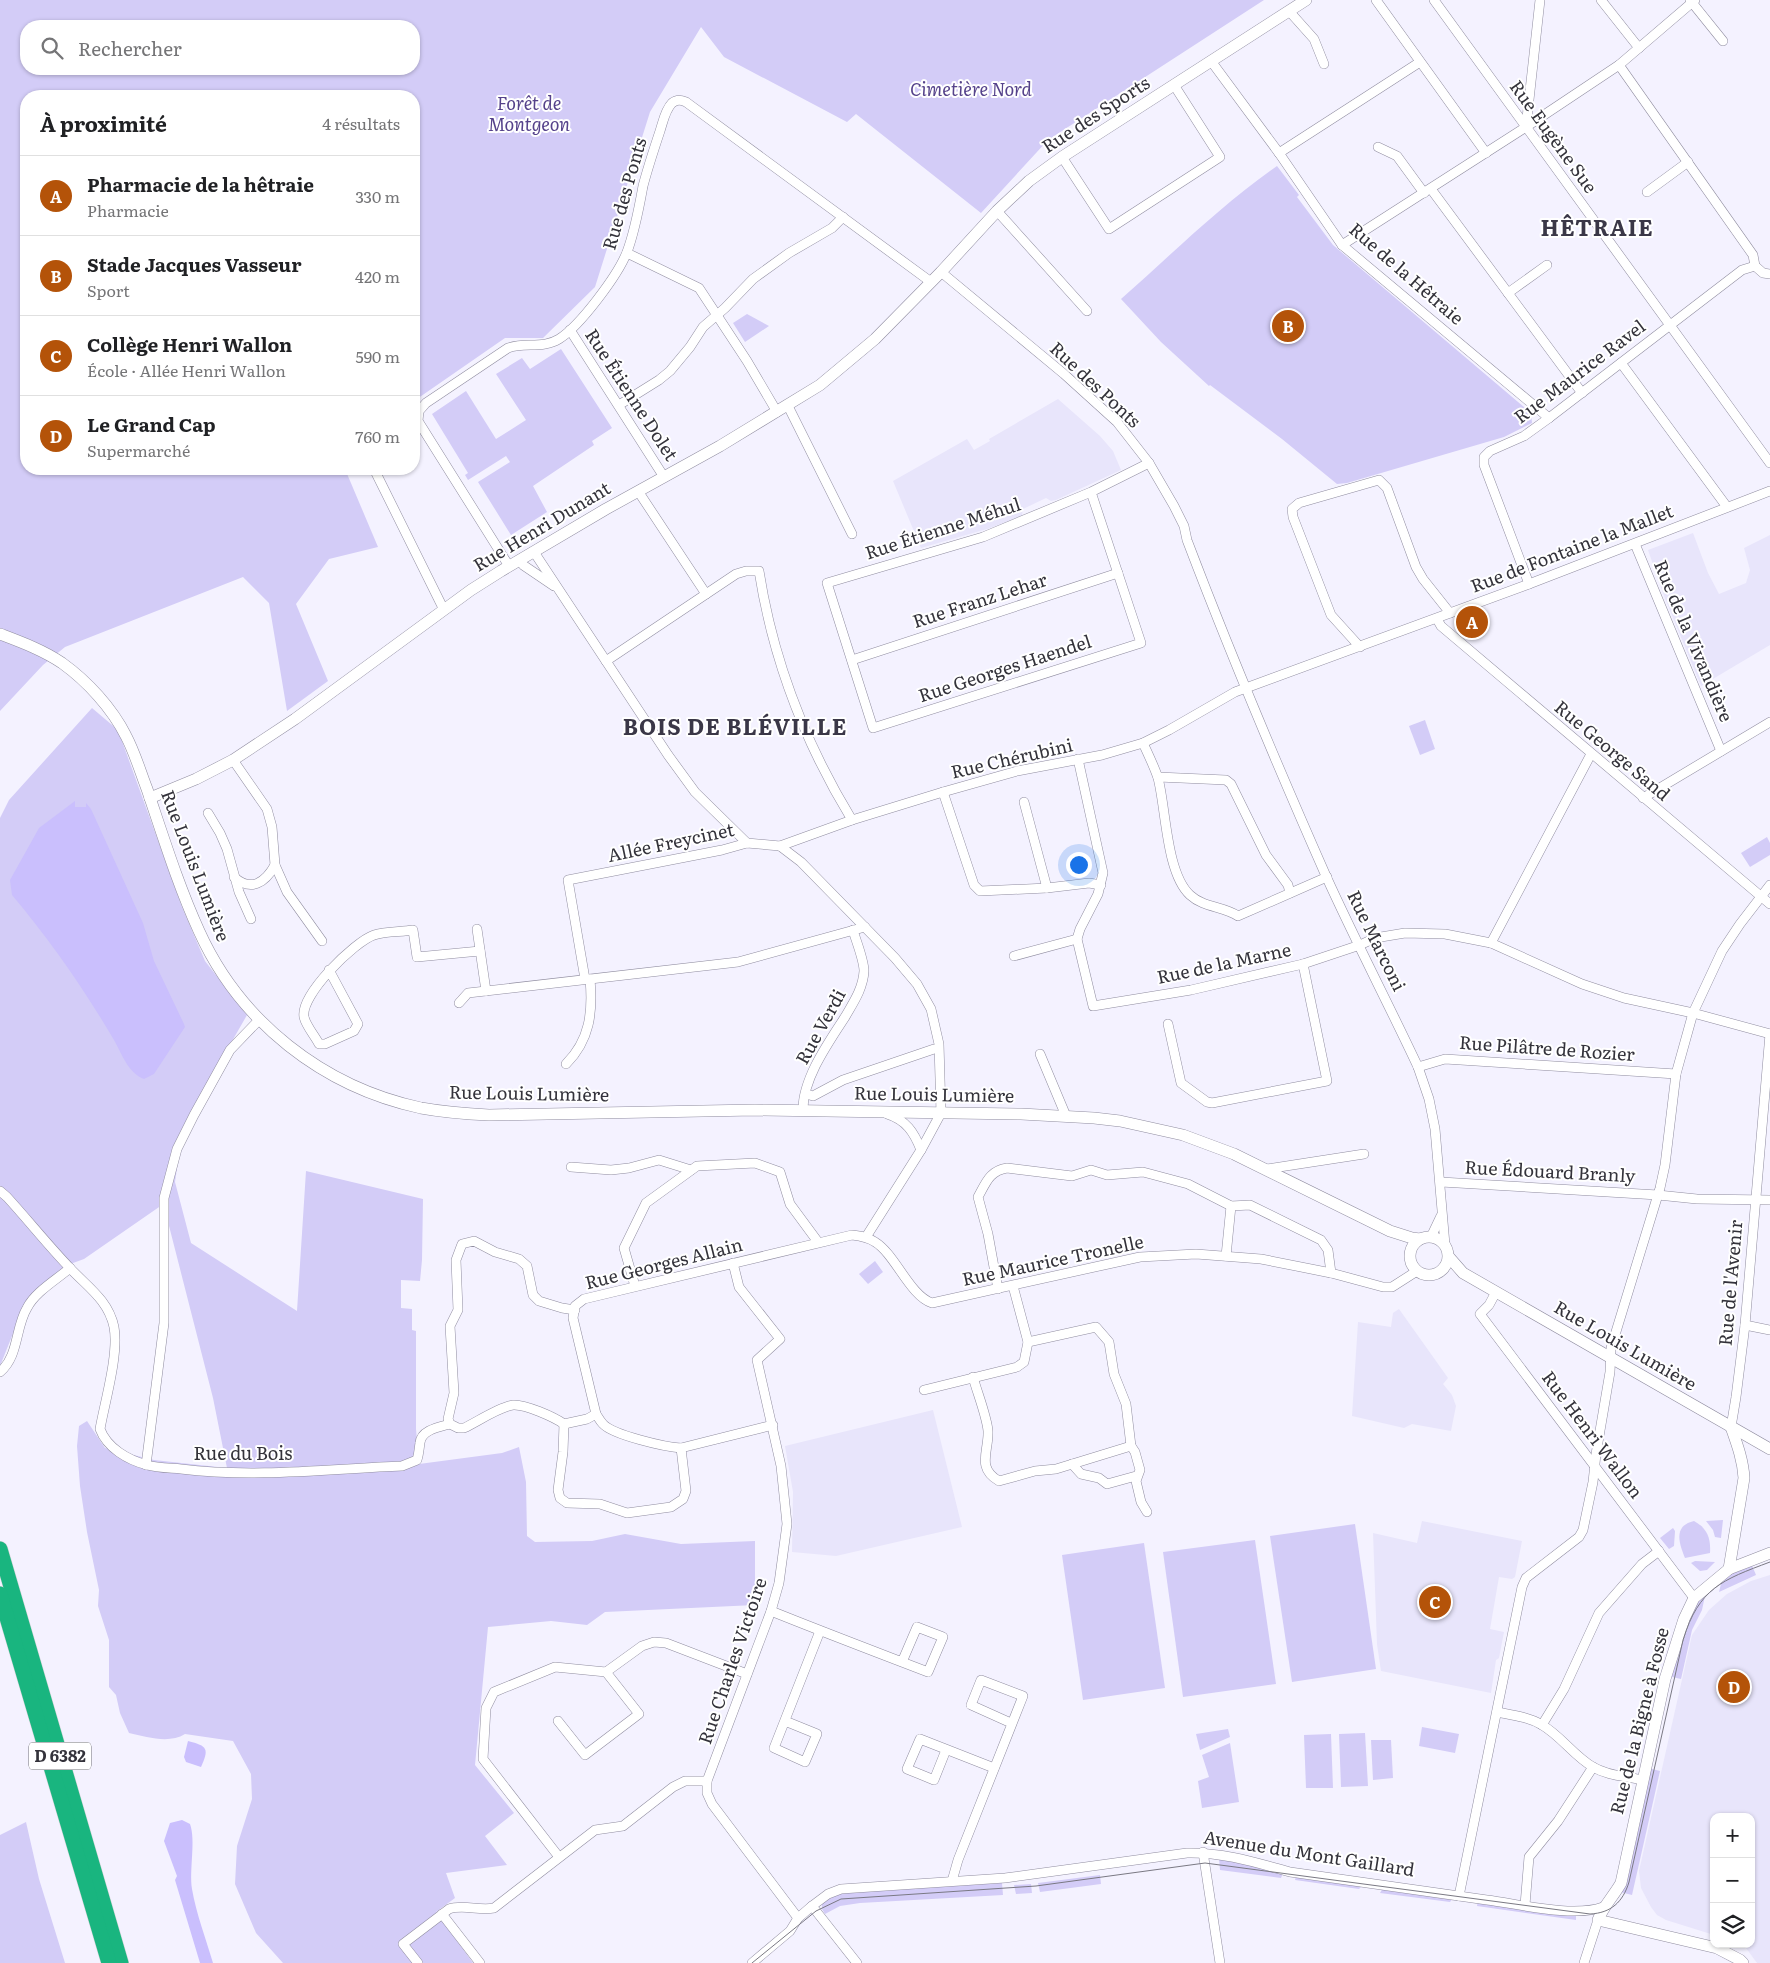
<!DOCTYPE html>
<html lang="fr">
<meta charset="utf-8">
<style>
:root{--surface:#fff;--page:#f2f2f2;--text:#202124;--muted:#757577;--line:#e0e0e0;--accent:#b45309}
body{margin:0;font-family:Literata,serif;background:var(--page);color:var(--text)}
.controls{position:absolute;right:15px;bottom:15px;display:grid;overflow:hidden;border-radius:10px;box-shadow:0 1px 4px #0004}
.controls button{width:45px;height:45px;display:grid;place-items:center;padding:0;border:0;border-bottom:1px solid var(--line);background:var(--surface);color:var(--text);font:25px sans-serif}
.you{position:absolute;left:1078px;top:864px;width:18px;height:18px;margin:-12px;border:4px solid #fff;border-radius:50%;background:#1a73e8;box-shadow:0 0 0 8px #1a73e833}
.badge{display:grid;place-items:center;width:32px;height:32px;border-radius:50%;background:var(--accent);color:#fff;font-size:16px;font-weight:700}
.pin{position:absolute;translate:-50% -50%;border:2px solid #fff;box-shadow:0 1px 5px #0006}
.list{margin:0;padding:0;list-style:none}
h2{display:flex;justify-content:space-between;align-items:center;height:65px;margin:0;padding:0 20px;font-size:21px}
h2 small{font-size:16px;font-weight:400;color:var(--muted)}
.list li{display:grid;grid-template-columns:32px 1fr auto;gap:15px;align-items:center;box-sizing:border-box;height:80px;padding:0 20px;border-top:1px solid var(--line)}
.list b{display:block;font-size:19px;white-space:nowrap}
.list p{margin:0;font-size:16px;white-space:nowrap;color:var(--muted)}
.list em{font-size:16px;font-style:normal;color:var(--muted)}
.icon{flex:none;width:28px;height:28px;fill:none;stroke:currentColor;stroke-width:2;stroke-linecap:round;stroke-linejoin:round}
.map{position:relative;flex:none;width:1770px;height:1963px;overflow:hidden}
.search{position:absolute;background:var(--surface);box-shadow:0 1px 4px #0004;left:20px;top:20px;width:400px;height:55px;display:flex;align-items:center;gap:12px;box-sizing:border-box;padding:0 18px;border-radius:20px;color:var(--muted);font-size:19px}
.panel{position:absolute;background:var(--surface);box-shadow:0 1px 4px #0004;left:20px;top:90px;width:400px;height:385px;border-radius:20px}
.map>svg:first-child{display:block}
</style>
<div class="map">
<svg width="1770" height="1963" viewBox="0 0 1770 1963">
<rect width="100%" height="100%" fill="#f4f2ff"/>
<g fill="#e8e5fb">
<polygon points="1058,399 1100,436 1113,451 1121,470 1056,500 1051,501 1046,498 1023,509 1022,516 987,529 921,548 893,481 967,439 974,450 990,441 989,439"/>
<polygon points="1693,533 1708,573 1719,594 1746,583 1750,570 1744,548 1770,535 1770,645 1701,686 1664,596 1648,550"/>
<polygon points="1399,1309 1448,1378 1443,1384 1452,1395 1456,1406 1451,1431 1412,1424 1404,1428 1352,1416 1358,1322 1391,1327 1393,1313"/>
<polygon points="933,1410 962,1527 836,1556 792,1552 793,1492 785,1446"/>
<polygon points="1422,1521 1522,1541 1515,1577 1512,1579 1499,1577 1490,1629 1504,1632 1499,1658 1496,1660 1491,1693 1381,1671 1377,1644 1373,1533 1417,1543"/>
<polygon points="1770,1575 1770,1963 1757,1963 1746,1948 1740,1944 1751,1944 1751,1817 1714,1817 1714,1935 1666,1920 1657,1915 1651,1907 1641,1888 1639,1871 1692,1635 1709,1610 1727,1594 1751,1581"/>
</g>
<g fill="#d3ccf7" fill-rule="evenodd">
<path d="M0,0H1264L1048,140L981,213L856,114L847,122L724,57L701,27L650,112L595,287L543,338H505L414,401V96H26V469H345L378,547L329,559L296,604L328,681L287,711L269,603L243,577L65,647L43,665L0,711ZM26,26H414V69H26Z"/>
<path d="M1277,166L1299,195L1297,197L1333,245L1531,413L1532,423L1504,437L1347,483L1337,484L1282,439L1210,385L1209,386L1161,342L1121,299C1172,254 1221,205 1277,166Z"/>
<polygon points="747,314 769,326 745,342 733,323"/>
<polygon points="561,349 612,428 592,441 594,445 533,486 547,512 511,535 478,482 510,462 506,456 468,480 465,475 468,473 432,414 466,391 496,439 526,420 496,374 522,358 530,369"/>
<path d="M92,708L118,730L182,907L205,961L247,1015L183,1127L175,1182L191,1243L297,1311L306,1171L423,1199L422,1260L420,1281L401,1280V1308L412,1309V1330L416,1331V1429L419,1464L502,1453L519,1447L526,1482L527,1536L535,1542L592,1541L625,1534L681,1544L755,1541V1605L605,1612L587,1625L551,1621L488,1627L475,1765L514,1813L485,1836L507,1865L446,1873L455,1898L436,1912L473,1963H283L256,1933L235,1884L237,1846L252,1799L251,1774L233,1741L185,1734C169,1744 147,1737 129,1733L120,1713L116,1695L109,1687V1640L98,1606L99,1590L87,1532L80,1486L77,1446L79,1426L87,1421L105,1448L154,1460L227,1468L213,1398L167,1218L162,1205L84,1259L73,1263L26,1301L0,1366V818L9,800Z"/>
<polygon points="1425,720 1435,749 1420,755 1409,726"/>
<polygon points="1767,837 1770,843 1770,855 1750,867 1741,853"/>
<polygon points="875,1261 883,1272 868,1284 859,1274"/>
<polygon points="1723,1520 1721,1538 1715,1537 1713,1530 1706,1521"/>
<path d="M1694,1521C1707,1528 1711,1538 1710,1553L1685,1558C1679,1543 1673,1526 1694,1521Z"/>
<polygon points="1355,1524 1376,1669 1292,1682 1270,1536"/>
<polygon points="1673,1528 1675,1531 1674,1546 1669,1549 1660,1538"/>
<polygon points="1255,1540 1276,1684 1183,1697 1163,1552"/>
<polygon points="1144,1543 1165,1688 1083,1700 1062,1555"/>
<polygon points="1695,1561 1715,1562 1707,1570 1700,1571 1691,1563"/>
<polygon points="1751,1563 1756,1575 1719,1592 1723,1576"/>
<polygon points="1706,1591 1702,1610 1692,1630 1681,1679 1668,1676 1689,1613"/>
<polygon points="1422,1727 1459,1734 1455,1753 1419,1746"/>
<polygon points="1228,1729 1230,1737 1200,1750 1196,1734"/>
<polygon points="1365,1733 1368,1786 1341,1787 1339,1734"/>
<polygon points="1331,1734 1333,1788 1306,1788 1304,1735"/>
<polygon points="1371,1740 1391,1740 1393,1778 1373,1780"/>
<polygon points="1230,1743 1239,1802 1202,1808 1198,1781 1209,1777 1202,1755"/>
<polygon points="1648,1768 1660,1771 1632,1895 1620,1892"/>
<polygon points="26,1822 39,1879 65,1963 0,1963 0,1835"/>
<polygon points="1219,1858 1283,1873 1281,1878 1220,1870"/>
<polygon points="1100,1875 1101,1884 1040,1892 1038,1883"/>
<polygon points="1296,1876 1363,1885 1359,1889 1295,1880"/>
<path d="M1002,1883L1003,1895L860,1903L840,1906L825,1914L822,1909V1904C831,1896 840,1893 851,1892Z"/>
<polygon points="1031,1884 1032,1893 1016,1894 1014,1885"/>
<polygon points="1383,1888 1453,1898 1450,1902 1380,1893"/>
<polygon points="1478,1901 1576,1915 1576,1920 1477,1906"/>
</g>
<g fill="#cabffd">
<path d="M75,801V807H86V803L91,809L143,923L154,961L184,1024L185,1027L154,1074L144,1079C128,1073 122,1054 114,1040C84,989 50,940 12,895L10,880L39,828Z"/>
<path d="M188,1741C208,1746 209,1749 201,1767L186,1762L184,1757Z"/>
<path d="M182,1820L190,1824C196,1841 189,1869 192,1889C196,1913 206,1939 213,1963H200L175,1880L177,1876L164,1841L170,1823Z"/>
</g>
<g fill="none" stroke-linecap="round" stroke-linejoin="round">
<g stroke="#908da0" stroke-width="10">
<g id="street">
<polyline points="1376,0 1486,153"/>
<polyline points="1434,0 1770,463"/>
<polyline points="1601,0 1639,48"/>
<polyline points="1690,0 1723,41"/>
<polyline points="1289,11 1314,39 1324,64"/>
<polyline points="1211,61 1279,153 1342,245 1549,418"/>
<polyline points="1619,65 1753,255 1755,266"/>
<polyline points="1526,127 1540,0"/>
<polyline points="1378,147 1397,156 1424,193"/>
<polyline points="1279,153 1420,62"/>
<polyline points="1062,157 1109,229 1220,157 1174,85"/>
<polyline points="1431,189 1582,393"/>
<polyline points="1647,192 1688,162"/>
<polyline points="997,211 1087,311"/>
<polyline points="1342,245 1526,127 1619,65 1695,0"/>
<polyline points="627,253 699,288 747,361 777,412"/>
<polyline points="1755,266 1763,273 1770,274"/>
<path d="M941,272L1064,374L1117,422L1149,463L1174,506L1184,526L1187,540C1230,653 1277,765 1326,876C1355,940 1388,1003 1418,1067L1429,1099L1435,1129L1445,1245"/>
<polyline points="1508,293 1547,265"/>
<polyline points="570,330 664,477"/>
<polyline points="1621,363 1727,507"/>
<polyline points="619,405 659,380 670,371 690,347 703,327 725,308 753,279 789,253 832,228 843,217"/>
<polyline points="788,406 852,534"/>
<polyline points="374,469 444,610"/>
<polyline points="638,491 706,594"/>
<polyline points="1091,492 1141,643 873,728 827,583 983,537 1091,492 1149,463"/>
<polyline points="1635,544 1721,751"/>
<polyline points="534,552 668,755 695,792 747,843"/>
<polyline points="520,560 523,565 554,586"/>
<path d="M509,566L418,421L419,411L426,403L508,348C525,342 543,349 559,339C580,326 618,275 627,252C635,231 639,208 643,186C648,167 654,149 660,131C663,122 665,110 672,103C677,99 681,100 686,102L931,282"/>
<polyline points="1529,584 1484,465 1484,457 1490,451 1524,436 1549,418 1742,270 1755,266"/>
<polyline points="1437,619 1441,626 1770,904"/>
<polyline points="1360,647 1331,615 1293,517 1292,509 1299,503 1379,480 1387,488 1416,567 1423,579 1450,613"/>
<polyline points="852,660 1118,573"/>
<path d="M606,661L736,574L746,571H759C773,660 805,743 852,820"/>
<path d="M1143,743C1148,754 1154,766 1158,778C1166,808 1166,873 1190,895C1204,908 1223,906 1238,916L1327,877"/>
<polyline points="1078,759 1103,873 1098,894 1080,929 1077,939 1093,1006 1191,990 1303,964 1360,945 1375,938 1405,933 1445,934 1491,943 1582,984 1624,998 1693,1013 1770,1034"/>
<polyline points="233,760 267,809 272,827 275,865 287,892 322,941"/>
<polyline points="1158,777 1226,780 1231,784 1266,855 1288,885 1290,893"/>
<polyline points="943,792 974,885 980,891 1047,888 1089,883 1101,885"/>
<polyline points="1643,798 1770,722"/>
<polyline points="1024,802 1047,888"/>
<polyline points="208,813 220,833 227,849 239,892 251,919"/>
<polyline points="780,846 801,862 895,958 917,984 931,1009 939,1044 941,1113 921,1150 866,1237"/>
<path d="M234,877C251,892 265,883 275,865"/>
<polyline points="477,929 486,991"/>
<polyline points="1491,943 1591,754"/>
<polyline points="1014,956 1077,939"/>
<path d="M329,970L358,1024L354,1031L325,1044H319C315,1036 306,1026 304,1017C300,995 354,942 374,935C386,931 401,932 413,930L417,957L480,951"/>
<polyline points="585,979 568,880 722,850 747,843 780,846 852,820 943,792 1017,771 1102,755 1143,743 1169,730 1235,692 1529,584 1770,491"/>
<polyline points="459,1003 468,993 738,962 865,927"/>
<polyline points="1168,1024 1181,1083 1207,1102 1212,1103 1327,1081 1303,964"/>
<polyline points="1040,1054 1066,1116"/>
<path d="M566,1064C590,1040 593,1012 590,979"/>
<polyline points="1418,1067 1445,1059 1676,1074"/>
<polyline points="806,1094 813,1096 843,1080 934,1049"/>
<path d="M803,1111C802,1080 828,1043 845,1017C853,1003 863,989 864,971C864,960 856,941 853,930"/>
<path d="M887,1114C906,1120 914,1132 921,1150"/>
<polyline points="571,1167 611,1170 629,1168 659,1160 691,1170"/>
<polyline points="1267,1169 1364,1154"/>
<polyline points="1441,1182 1658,1195 1697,1199 1770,1200"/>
<path d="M0,1191L7,1197C28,1220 47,1244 68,1266C86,1286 108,1299 114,1327C119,1354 105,1401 100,1429C107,1448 128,1460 147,1465C157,1468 170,1468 181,1469C254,1478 329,1469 402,1466L417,1460C419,1454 419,1449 420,1443C421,1430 439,1427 450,1424"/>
<polyline points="1431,1237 1441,1216"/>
<polyline points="1226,1256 1231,1206"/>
<polyline points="733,1263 739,1287 780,1339 757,1360 781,1466 787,1524 779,1583 771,1611 707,1781 707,1793 712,1804 798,1918"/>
<polyline points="635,1286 624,1248 646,1203 697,1166 755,1163 780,1172 790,1204 818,1242"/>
<path d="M998,1289L988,1234L978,1197C986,1183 989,1171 1007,1168L1072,1176L1091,1170L1107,1175L1143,1172L1188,1184L1231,1206L1250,1205L1321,1240L1328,1250L1331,1273"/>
<polyline points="1496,1292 1489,1305 1480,1314 1694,1598"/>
<path d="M575,1310L562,1308L539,1301L533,1295L527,1266L519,1259L495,1252L474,1241L462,1244L456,1260L458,1310L450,1326L454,1393L448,1419L450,1424L458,1428H464C477,1422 499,1407 513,1405C525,1404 554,1417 564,1424L587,1419L596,1414"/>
<polyline points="1745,1325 1770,1330"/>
<polyline points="1028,1342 1096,1327 1109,1342 1114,1374 1126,1404 1131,1446"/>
<path d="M0,1372C19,1356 15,1328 27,1308C35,1292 56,1280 70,1268"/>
<path d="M973,1377C977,1392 987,1417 988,1431C989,1451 976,1468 999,1481L1035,1471L1056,1469L1131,1446L1135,1452L1140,1470L1136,1481L1141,1502L1147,1512"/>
<polyline points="924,1390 1017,1367 1024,1362 1028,1342 1013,1286"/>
<polyline points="564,1424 563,1452 558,1490 560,1498 567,1503 600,1504 627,1513 671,1507 683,1499 686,1491 681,1448"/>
<path d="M773,1425L681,1448C665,1447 613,1435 603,1424C600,1421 598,1417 596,1414L573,1318L575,1306L584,1299L852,1235C860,1236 868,1237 875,1242C895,1254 910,1296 932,1303L1140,1257L1196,1254L1261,1259L1331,1273L1383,1287H1392L1417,1271"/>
<polyline points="1731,1427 1736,1397 1745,1325 1770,1034"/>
<polyline points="1072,1464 1081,1474 1099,1478 1107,1484 1136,1476"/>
<polyline points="146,1465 164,1323 164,1198 177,1149 194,1115 230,1050 259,1020"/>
<path d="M771,1611C823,1632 876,1652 928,1672L943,1637L917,1627L902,1662"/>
<path d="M1497,1712C1512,1715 1529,1717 1542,1725C1561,1736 1574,1756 1593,1767C1608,1776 1626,1776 1642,1780"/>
<polyline points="558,1721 585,1755 639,1714 606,1672 642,1646 654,1642 666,1643 747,1674"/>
<polyline points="785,1721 817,1734 805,1762 774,1748 820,1631"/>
<polyline points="1542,1725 1564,1689 1599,1613 1642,1564 1659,1551"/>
<polyline points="946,1750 934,1780 907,1769 920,1739 994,1768"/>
<polyline points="1203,1852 1220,1963"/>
<polyline points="559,1857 483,1759 486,1708 494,1692 555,1667 606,1672"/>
<polyline points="952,1881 958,1860 1023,1696 981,1680 971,1705 1011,1723"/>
<polyline points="1459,1896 1522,1587 1526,1578 1579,1537 1583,1530 1593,1482 1596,1454 1610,1372 1611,1348 1660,1188 1665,1165 1676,1074 1693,1013 1722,951 1740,924 1770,885"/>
<polyline points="1525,1905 1529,1857 1558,1821 1593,1767"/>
<polyline points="812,1906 857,1963"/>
<polyline points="442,1914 480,1963"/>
<path d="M418,1963L403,1944L449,1909C463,1904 479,1911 494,1908L595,1830L623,1826L673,1787L685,1781H707"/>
<path d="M752,1963L790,1931L798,1918L812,1906L828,1894L841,1889L1005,1878L1187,1853C1223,1852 1257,1863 1290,1872C1356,1881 1421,1891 1487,1900C1519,1904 1573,1918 1603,1907"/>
<polyline points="1584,1963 1598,1920"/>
</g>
</g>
<g stroke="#908da0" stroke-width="12">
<g id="secondary">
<path d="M0,634C21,642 43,650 62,663C87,681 112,708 126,736C135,753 140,771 147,789C163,836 178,885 199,931C240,1022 323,1087 421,1108C443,1112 466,1114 489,1115L755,1110L1021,1114L1094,1118L1120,1121L1183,1135L1234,1154L1390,1231L1412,1238L1420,1239"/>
<polyline points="150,798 196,779 233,760 295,719 471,590 501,571 606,509 720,446 820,385 875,339 941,272 997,211 1029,181 1062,157 1306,0"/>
<circle cx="1429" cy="1256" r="19"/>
<polyline points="1449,1257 1463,1273 1770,1449"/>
<path d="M1729,1569L1744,1478C1743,1460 1737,1444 1731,1427"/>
<path d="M1743,1963L1740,1960L1717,1948L1598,1920C1604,1905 1613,1897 1621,1883L1665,1679L1684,1619L1694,1598L1729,1569L1770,1553"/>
</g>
</g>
<g stroke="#d2d2d4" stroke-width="16">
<g id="highway">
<polyline points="0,1549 121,1963"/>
<polyline points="0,1594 109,1963"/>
</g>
</g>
<use href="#street" stroke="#fff" stroke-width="9"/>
<use href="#secondary" stroke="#fff" stroke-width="11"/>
<use href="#highway" stroke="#19b57f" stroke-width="15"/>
<path stroke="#7a7983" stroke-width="1" d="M752,1963L816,1911L841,1899L1036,1886L1205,1863L1590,1914C1611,1913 1623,1902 1629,1882L1683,1640C1699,1588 1722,1580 1770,1562"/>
</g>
<g text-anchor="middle" stroke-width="4" stroke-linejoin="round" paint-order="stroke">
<rect fill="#fff" stroke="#717076" stroke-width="1" x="29" y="1742.5" width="62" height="27" rx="4"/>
<g font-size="16" font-weight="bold" fill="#34333b">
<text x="60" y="1762">D 6382</text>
</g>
<g font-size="18" font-style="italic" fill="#55428b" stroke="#fff">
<text x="971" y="96">Cimetière Nord</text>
<text x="529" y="110">Forêt de<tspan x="529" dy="21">Montgeon</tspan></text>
</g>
<g font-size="18" fill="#34333b" stroke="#fff">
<text transform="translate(1096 115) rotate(-33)" y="6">Rue des Sports</text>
<text transform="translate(1553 137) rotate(54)" y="6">Rue Eugène Sue</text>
<text transform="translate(625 194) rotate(-74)" y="6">Rue des Ponts</text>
<text transform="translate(1406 274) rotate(41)" y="6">Rue de la Hêtraie</text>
<text transform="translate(1580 372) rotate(-37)" y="6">Rue Maurice Ravel</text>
<text transform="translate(1095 385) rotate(43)" y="6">Rue des Ponts</text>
<text transform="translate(631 395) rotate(57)" y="6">Rue Étienne Dolet</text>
<text transform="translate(542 527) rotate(-31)" y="6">Rue Henri Dunant</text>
<text transform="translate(943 529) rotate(-18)" y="6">Rue Étienne Méhul</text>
<text transform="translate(1572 549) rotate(-21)" y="6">Rue de Fontaine la Mallet</text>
<text transform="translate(980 601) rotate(-18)" y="6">Rue Franz Lehar</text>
<text transform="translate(1693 641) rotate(67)" y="6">Rue de la Vivandière</text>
<text transform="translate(1005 669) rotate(-18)" y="6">Rue Georges Haendel</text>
<text transform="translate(1612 751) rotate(40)" y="6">Rue George Sand</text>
<text transform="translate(1012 759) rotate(-13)" y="6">Rue Chérubini</text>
<text transform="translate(671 843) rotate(-12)" y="6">Allée Freycinet</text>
<text transform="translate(195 866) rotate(69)" y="6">Rue Louis Lumière</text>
<text transform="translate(1376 941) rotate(64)" y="6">Rue Marconi</text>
<text transform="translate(1224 964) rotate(-12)" y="6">Rue de la Marne</text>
<text transform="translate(821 1027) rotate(-61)" y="6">Rue Verdi</text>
<text transform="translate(1547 1049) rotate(4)" y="6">Rue Pilâtre de Rozier</text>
<text transform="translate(529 1094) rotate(1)" y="6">Rue Louis Lumière</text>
<text transform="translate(934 1095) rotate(1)" y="6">Rue Louis Lumière</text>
<text transform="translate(1550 1172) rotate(3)" y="6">Rue Édouard Branly</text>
<text transform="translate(1053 1261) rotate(-12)" y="6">Rue Maurice Tronelle</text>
<text transform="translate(664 1264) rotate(-14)" y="6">Rue Georges Allain</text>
<text transform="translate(1731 1283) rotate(-85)" y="6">Rue de l'Avenir</text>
<text transform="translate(1625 1346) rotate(30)" y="6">Rue Louis Lumière</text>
<text transform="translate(1592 1435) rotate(53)" y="6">Rue Henri Wallon</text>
<text x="243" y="1460">Rue du Bois</text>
<text transform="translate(733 1661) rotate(-71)" y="6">Rue Charles Victoire</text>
<text transform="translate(1640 1721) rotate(-76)" y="6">Rue de la Bigne à Fosse</text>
<text transform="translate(1309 1854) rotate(9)" y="6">Avenue du Mont Gaillard</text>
</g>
<g font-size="22" font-weight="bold" letter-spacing="1" fill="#3a3747" stroke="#fff">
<text x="1597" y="236">HÊTRAIE</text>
<text x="735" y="735">BOIS DE BLÉVILLE</text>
</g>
</g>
</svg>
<div class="controls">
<button>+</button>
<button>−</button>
<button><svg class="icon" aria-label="layers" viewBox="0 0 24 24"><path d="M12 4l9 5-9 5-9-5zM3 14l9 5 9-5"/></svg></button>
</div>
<div class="you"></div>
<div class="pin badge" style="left:1472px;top:622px">A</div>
<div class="pin badge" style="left:1288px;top:326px">B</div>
<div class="pin badge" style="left:1435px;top:1602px">C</div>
<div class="pin badge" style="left:1734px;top:1687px">D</div>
<div class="search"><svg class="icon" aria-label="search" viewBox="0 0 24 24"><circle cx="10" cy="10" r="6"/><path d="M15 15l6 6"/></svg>Rechercher</div>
<section class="panel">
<h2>À proximité<small>4 résultats</small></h2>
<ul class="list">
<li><span class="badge">A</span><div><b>Pharmacie de la hêtraie</b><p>Pharmacie</p></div><em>330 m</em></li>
<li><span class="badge">B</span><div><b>Stade Jacques Vasseur</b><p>Sport</p></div><em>420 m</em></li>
<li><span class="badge">C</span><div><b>Collège Henri Wallon</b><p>École · Allée Henri Wallon</p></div><em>590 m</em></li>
<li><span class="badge">D</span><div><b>Le Grand Cap</b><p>Supermarché</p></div><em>760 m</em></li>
</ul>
</section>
</div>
